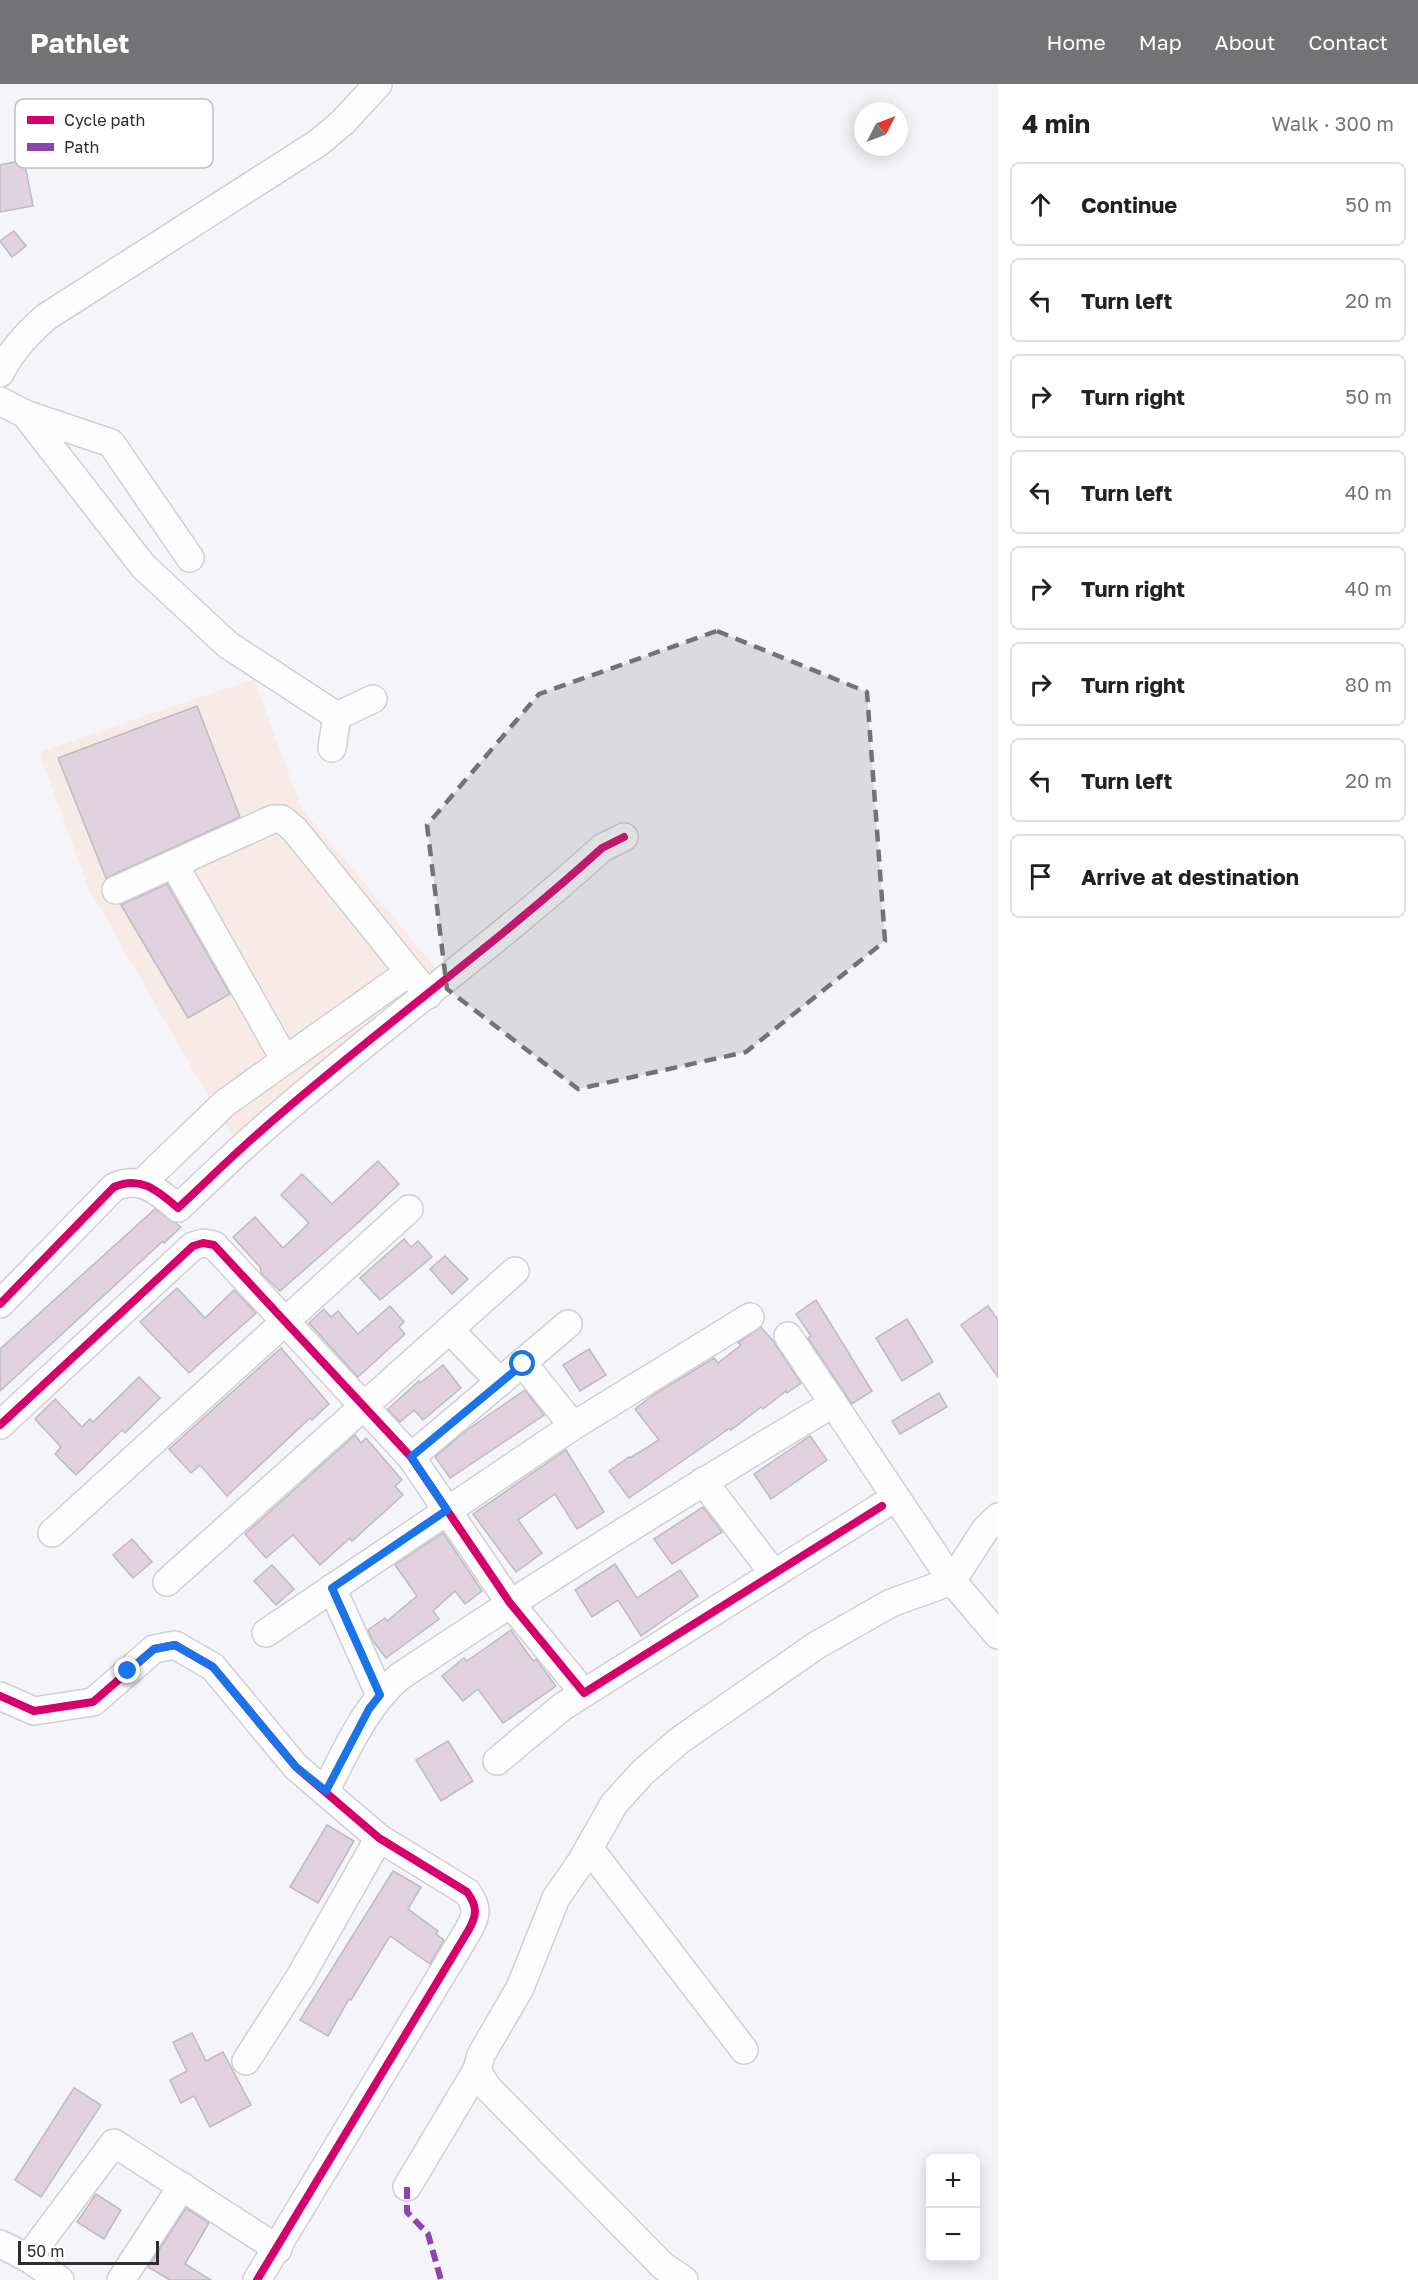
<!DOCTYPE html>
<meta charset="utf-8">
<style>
:root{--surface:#fff;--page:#f2f2f2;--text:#222;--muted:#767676;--line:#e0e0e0;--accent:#737376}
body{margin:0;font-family:"Golos Text",sans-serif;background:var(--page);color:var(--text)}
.controls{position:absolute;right:18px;bottom:18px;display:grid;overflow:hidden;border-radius:9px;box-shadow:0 3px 15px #0003}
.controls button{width:54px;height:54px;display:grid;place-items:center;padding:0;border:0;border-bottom:2px solid var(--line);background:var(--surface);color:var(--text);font:30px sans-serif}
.compass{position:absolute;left:854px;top:18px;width:54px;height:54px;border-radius:50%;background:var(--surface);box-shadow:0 3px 15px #0003;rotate:48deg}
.scale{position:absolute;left:18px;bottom:15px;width:141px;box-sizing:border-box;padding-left:6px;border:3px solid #2d2d30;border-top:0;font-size:16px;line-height:21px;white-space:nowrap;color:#2d2d30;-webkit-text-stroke:4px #fff;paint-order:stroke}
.stop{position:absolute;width:18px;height:18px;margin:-14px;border:4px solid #1a73e8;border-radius:50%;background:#fff}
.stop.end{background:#1a73e8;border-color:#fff;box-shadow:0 2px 6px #0008}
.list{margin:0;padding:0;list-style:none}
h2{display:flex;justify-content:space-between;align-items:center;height:78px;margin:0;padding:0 24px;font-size:26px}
h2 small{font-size:20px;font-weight:400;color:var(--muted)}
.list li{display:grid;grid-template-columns:39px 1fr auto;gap:18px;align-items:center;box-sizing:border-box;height:84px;margin:0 12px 12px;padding:0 12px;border:2px solid var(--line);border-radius:9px}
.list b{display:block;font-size:22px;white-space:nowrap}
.list em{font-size:20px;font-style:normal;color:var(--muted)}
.icon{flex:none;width:33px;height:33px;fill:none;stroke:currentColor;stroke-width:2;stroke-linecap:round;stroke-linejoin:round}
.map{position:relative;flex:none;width:998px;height:2196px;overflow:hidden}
header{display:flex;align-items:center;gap:36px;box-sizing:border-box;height:84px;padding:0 30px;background:var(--accent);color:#fff}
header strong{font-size:28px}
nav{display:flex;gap:33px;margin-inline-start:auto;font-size:21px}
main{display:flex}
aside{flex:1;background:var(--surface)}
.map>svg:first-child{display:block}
</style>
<header>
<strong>Pathlet</strong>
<nav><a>Home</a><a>Map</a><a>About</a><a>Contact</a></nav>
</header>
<main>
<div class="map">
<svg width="998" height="2196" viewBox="0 0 998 2196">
<rect width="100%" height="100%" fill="#f4f4f9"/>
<polygon fill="#f8ebe7" points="254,595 302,725 439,888 239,1059 213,1021 88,803 39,668"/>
<g fill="#e2d2df" stroke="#bcbbbe" stroke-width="1.5">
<polygon points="24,76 33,122 0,128 0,81"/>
<polygon points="14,147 26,162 12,173 0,157"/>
<polygon points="197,622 240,733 106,794 58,674"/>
<polygon points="167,800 230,910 188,934 121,821"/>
<polygon points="378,1077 399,1100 360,1137 280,1207 261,1189 260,1183 233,1153 255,1133 283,1164 309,1139 281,1111 302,1090 332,1120"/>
<polygon points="155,1125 181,1143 164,1159 163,1157 0,1307 0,1265"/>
<polygon points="404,1155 411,1163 418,1157 432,1173 380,1216 360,1194"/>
<polygon points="445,1172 468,1195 452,1210 430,1185"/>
<polygon points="177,1204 205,1234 234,1206 256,1229 189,1289 140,1238"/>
<polygon points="816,1216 872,1307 852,1320 808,1254 811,1252 796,1230"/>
<polygon points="390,1222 404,1238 399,1243 405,1250 358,1293 309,1239 324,1225 331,1233 338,1227 358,1250"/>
<polygon points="988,1222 998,1236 998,1293 961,1241"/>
<polygon points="907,1235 933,1278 902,1297 876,1254"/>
<polygon points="761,1243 774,1258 801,1299 787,1309 786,1307 763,1325 761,1323 731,1346 730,1344 629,1414 609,1387 629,1373 630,1374 659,1356 635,1325 652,1312 714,1274 718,1279 741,1261 738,1259"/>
<polygon points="281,1264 329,1320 312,1336 310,1334 227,1412 200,1381 191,1389 169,1365"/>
<polygon points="589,1265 606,1291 580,1307 563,1281"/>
<polygon points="443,1281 461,1304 423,1336 414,1326 400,1338 388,1325 419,1297 420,1299"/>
<polygon points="139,1293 160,1314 125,1349 122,1346 76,1391 55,1370 61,1363 35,1335 55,1315 82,1343 90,1335 93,1338"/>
<polygon points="525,1306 544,1331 450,1394 435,1373 467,1346"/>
<polygon points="939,1309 947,1323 900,1350 892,1337"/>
<polygon points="355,1351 361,1359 366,1354 402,1396 395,1402 403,1411 352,1457 350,1454 320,1481 293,1451 266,1474 245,1450"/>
<polygon points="810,1352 827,1376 771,1415 754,1390"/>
<polygon points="566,1366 604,1428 577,1445 555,1410 518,1436 542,1469 516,1488 473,1430"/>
<polygon points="703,1423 722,1448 672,1480 654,1455"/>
<polygon points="443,1449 482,1507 465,1520 455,1507 433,1527 439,1535 386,1574 373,1557 368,1546 385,1534 387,1537 417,1512 395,1481"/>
<polygon points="132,1455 152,1478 133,1494 113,1471"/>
<polygon points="615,1480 637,1514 680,1486 698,1512 641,1552 618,1516 592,1533 575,1506"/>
<polygon points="272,1481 294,1505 276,1521 254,1497"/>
<polygon points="511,1546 533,1577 536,1575 556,1602 503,1639 478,1605 463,1617 442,1592 464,1574 467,1577"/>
<polygon points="448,1657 473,1697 441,1717 416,1676"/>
<polygon points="327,1741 354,1757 318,1819 290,1803"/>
<polygon points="393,1787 421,1803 408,1825 438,1847 436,1850 444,1856 430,1880 390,1852 351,1916 349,1915 328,1952 300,1936"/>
<polygon points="192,1949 206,1977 223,1968 251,2021 210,2043 194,2012 181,2019 170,1996 187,1987 173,1958"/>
<polygon points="74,2004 101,2021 41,2113 15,2096"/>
<polygon points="96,2110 121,2126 104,2155 77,2138"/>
<polygon points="186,2124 209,2139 185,2180 211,2196 170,2196 148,2183"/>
</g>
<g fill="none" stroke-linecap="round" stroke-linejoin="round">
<g stroke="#d0d0d4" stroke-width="30">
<g id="minor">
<path d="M0,289C12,266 27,250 46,233L318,59L343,38L378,0"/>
<polyline points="0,317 25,330 143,482 228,561 337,632 373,615"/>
<polyline points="25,330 111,359 190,474"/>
<polyline points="332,664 337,632"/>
<polyline points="174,780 285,976"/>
<polyline points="116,806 273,735 282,735 294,745 428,911"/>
<polyline points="142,1099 225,1019 409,888"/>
<path d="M0,1220L114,1103C141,1091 158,1107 178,1124C206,1098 233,1071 262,1046C372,949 493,863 602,764L624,753"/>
<polyline points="450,1246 500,1298"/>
<polyline points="788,1252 952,1497 998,1551"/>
<polyline points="523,1279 573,1342"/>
<polyline points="0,1341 193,1162 203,1159 214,1161 411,1373 510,1519 584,1609 882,1422"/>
<polyline points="411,1373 568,1240"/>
<polyline points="703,1397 774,1490"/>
<polyline points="52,1449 409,1125"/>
<polyline points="167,1498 515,1187"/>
<polyline points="332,1504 380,1611"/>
<polyline points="266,1549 573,1342 750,1233"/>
<path d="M0,1612L34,1627L93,1618L154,1565L175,1561L213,1583L296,1683L379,1754L467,1808C478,1823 477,1831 468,1847L257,2196"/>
<polyline points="497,1677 562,1623 584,1609"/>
<path d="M325,1707C347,1666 364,1624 399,1593C537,1501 677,1413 819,1328"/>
<polyline points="589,1764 744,1966"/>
<polyline points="246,1977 300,1893 379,1754"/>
<polyline points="407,2103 477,1986"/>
<polyline points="0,2160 28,2174 114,2059 278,2165"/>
<polyline points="28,2174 60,2196"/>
<polyline points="121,2196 182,2102"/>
<polyline points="684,2196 663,2182 487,2003 477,1986 481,1971 520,1904 556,1814 581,1778 614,1720 643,1688 680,1656 817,1561 891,1519 952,1497 985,1446 998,1433"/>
</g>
</g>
<use href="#minor" stroke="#fdfdfe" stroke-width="27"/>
<polyline stroke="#8e44ad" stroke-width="6" stroke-dasharray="12 6" stroke-linecap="butt" points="407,2103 407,2128 428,2150 441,2196"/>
<g stroke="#fff" stroke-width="11">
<g id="cycleway">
<path d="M0,1220L114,1103C141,1091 158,1107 178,1124C206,1098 233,1071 262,1046C372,949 493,863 602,764L624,753"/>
<polyline points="0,1341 193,1162 203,1159 214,1161 411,1373 510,1519 584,1609 882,1422"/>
<path d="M0,1612L34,1627L93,1618L154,1565L175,1561L213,1583L296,1683L379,1754L467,1808C478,1823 477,1831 468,1847L257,2196"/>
</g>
</g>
<use href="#cycleway" stroke="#d6006c" stroke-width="8"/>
</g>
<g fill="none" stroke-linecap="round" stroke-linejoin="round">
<polyline stroke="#1a73e8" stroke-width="8" points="128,1587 154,1565 175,1561 213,1583 296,1683 326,1707 369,1625 380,1611 332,1504 447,1426 411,1373 523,1280"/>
</g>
<path fill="#737376" fill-opacity="0.2" stroke="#737376" stroke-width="4.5" stroke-dasharray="12 8" stroke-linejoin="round" d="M717,547L867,608L885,857L746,968L578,1005L447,905L427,741L539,610Z"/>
<rect x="15" y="15" width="198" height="69" rx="9" fill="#fff" stroke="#c0c0c1" stroke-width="1.5"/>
<rect x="27" y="32" width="27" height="8" fill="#d6006c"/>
<rect x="27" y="59" width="27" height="8" fill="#8e44ad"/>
<g font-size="16" fill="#2d2d30">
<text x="64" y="42">Cycle path</text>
<text x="64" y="69">Path</text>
</g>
</svg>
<div class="controls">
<button>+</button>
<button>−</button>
</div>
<svg class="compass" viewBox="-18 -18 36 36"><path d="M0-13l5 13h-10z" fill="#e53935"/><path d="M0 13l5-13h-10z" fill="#767676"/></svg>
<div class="scale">50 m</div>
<div class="stop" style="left:523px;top:1280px"></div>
<div class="stop end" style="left:128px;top:1587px"></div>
</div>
<aside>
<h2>4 min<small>Walk · 300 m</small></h2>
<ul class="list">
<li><svg class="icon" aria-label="ahead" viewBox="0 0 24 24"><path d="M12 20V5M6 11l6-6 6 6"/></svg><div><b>Continue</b></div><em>50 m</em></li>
<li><svg class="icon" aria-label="left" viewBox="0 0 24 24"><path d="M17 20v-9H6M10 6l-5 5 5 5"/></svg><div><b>Turn left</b></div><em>20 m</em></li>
<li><svg class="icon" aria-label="right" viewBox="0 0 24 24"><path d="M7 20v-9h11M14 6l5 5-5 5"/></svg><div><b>Turn right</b></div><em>50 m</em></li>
<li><svg class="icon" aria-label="left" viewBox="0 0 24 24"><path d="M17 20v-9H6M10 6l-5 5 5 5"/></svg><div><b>Turn left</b></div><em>40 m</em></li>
<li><svg class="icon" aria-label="right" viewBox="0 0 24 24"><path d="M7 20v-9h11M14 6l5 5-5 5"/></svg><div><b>Turn right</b></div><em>40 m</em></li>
<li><svg class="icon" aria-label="right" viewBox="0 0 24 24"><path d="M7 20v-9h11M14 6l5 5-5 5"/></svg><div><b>Turn right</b></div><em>80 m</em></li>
<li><svg class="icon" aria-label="left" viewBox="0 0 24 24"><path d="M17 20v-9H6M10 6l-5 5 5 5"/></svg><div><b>Turn left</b></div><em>20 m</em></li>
<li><svg class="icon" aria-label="arrive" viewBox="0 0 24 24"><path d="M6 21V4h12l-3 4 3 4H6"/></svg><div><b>Arrive at destination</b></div></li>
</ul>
</aside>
</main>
